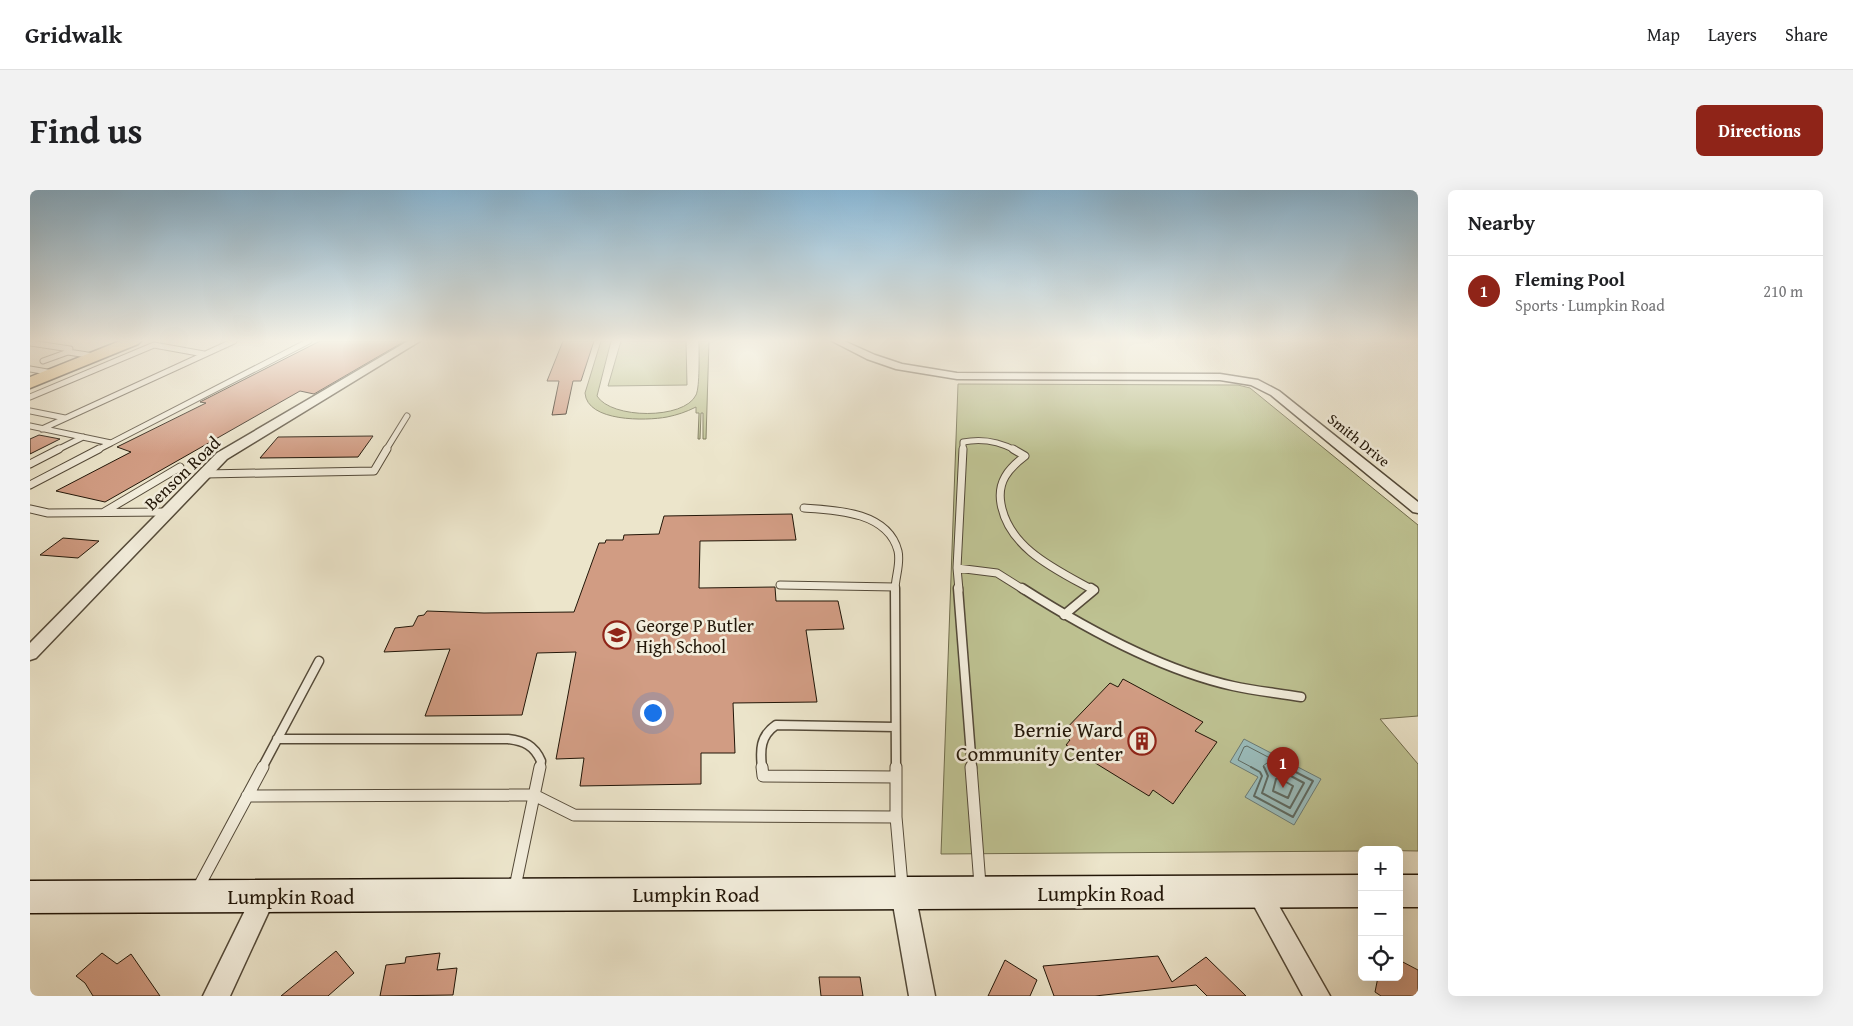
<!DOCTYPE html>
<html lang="en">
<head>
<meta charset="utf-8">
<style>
  body { margin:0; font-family:"Gentium Book Plus",serif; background:#f2f2f2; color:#202124 }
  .controls { position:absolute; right:15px; bottom:15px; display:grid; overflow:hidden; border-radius:8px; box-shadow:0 5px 20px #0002 }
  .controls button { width:45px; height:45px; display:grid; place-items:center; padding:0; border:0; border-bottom:1px solid #e0e0e0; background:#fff; color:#202124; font:25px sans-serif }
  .you { position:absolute; left:622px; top:522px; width:18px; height:18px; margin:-12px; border:4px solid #fff; border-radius:50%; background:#1a73e8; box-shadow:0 0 0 8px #1a73e833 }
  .badge { display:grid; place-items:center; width:32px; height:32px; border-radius:50%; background:#8f2418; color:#fff; font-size:16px; font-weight:700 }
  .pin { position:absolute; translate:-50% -41px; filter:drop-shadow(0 1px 2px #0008) }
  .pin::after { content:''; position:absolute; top:26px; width:18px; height:15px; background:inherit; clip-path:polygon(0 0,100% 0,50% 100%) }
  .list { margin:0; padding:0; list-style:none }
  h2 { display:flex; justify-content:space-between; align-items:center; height:65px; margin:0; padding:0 20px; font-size:21px }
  h2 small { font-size:16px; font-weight:400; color:#757577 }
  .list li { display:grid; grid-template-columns:32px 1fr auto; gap:15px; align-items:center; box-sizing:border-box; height:70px; padding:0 20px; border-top:1px solid #e0e0e0 }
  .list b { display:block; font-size:19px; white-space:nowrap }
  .list p { margin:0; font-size:16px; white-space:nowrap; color:#757577 }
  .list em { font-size:16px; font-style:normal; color:#757577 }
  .icon { flex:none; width:28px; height:28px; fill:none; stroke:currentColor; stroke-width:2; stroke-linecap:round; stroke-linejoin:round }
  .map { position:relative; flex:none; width:1388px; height:806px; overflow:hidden; border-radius:8px }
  header { display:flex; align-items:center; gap:30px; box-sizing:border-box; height:70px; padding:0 25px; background:#fff; border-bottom:1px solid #e0e0e0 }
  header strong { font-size:24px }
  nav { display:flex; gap:28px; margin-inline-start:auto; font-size:18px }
  .intro { display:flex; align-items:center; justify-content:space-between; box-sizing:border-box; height:120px; padding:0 30px }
  h1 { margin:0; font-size:35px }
  .button { padding:12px 22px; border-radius:8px; background:#8f2418; color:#fff; font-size:18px; font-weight:700 }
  main { display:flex; gap:30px; padding:0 30px }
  aside { flex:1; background:#fff; border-radius:8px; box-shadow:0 5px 20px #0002 }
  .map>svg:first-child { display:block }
  .green { fill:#bec292; stroke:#706c4d }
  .water { fill:#9abdbd; stroke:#6a7a75 }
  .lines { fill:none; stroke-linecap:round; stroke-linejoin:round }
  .shore-far1 { stroke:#5e6a62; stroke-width:1 }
  .shore { stroke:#5e6a62; stroke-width:2 }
  .building { fill:#d19c83; stroke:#221608 }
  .service-far3-casing { stroke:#544a39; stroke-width:7 }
  .service-far2-casing { stroke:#544a39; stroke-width:9 }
  .service-far1-casing { stroke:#544a39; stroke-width:11 }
  .service-casing { stroke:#544a39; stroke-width:13 }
  .minor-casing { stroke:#544a39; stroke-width:3 }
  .secondary-casing { stroke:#221608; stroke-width:3 }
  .primary-casing { stroke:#221608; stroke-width:3 }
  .service-far3 { stroke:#f3eedd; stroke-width:5 }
  .service-far2 { stroke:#f3eedd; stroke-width:7 }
  .service-far1 { stroke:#f3eedd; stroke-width:8 }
  .service { stroke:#f3eedd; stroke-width:11 }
  .minor { fill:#f3eedd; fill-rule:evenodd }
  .secondary { fill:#f3eedd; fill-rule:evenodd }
  .primary { fill:#e6c286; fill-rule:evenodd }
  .labels { text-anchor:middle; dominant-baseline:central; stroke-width:5; stroke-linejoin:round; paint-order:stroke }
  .far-street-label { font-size:15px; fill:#221608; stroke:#f3eedd }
  .street-label { font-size:18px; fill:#221608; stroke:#f3eedd }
  .poi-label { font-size:18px; fill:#221608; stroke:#f3eedd; text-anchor:start }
  .near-poi-label { font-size:21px; fill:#221608; stroke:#f3eedd; text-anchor:end }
  .near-street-label { font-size:21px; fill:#221608; stroke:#f3eedd }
</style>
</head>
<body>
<header>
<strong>Gridwalk</strong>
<nav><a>Map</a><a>Layers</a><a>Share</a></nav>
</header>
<div class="intro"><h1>Find us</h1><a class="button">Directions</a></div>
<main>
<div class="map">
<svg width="1388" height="806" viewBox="0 0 1388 806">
  <rect width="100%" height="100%" fill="#ece5cb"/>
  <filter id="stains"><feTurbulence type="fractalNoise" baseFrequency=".004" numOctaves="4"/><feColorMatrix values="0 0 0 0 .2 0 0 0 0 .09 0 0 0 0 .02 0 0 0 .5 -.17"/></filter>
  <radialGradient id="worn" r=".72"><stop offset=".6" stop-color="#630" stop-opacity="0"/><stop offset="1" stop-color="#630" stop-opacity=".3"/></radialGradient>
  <path class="green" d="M571,151H581L567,206C581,229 654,230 666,205C670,197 669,162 669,151H679L676,249H673V223H671L670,249H668L669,223H666V217C656,222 647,225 637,227C616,231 557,232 555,203Z
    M591,151H656L657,195L578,196Z
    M928,194L1208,195L1220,198L1388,335V526L1350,529L1388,574V661L1332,660V661L911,664Z"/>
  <path class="water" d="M1214,549L1291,589L1264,635L1215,607L1228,587L1200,572Z"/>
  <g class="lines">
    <path class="shore-far1" d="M1223,578L1208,570L1214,557L1217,556L1259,578
      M1234,578L1233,576L1237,573L1246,578"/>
    <path class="shore" d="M1221,577L1230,582L1232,586L1224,606L1263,627L1283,591L1256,577
      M1234,577L1238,586L1232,603L1260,618L1274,593L1244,577
      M1249,588L1263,596L1258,608L1243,601L1246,589Z"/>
  </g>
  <path class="building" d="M290,151H375L284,204L270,201L75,312L26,301L101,262L87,257L176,213L170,212Z
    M533,151H564L551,191H543L536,224L522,225L529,191H517Z
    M9,245L30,249L0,264V249Z
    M343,246L328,267L230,268L248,247Z
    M762,324L766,350L670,351L669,398L745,397L746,411H808L814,439L776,440L787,512L703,513L705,563H671V594L550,596L554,568L526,569L546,462L507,463L492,525L395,526L420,459L354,462L365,438L383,436L388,426L394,425L397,421L454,423L544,422L569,353H575L576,350H593L594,345L629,344L634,326Z
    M33,348L69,351L48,368L10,365Z
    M1093,489L1173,532L1165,541L1187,552L1143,614L1123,600L1119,606L1036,555L1040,550L1031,544L1080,493L1088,497Z
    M306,761L324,783L298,806H251Z
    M72,763L87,774L101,764L130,806H63L55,793L46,786Z
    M410,763L407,780L427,778L423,805L350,806L356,775L375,773L376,767Z
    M1128,766L1142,792L1176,767L1216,806H1177L1166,795L1065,806H1024L1013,776Z
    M975,770L1007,790L1000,806H958Z
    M1369,770L1388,780V806H1351L1345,802L1348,787H1369Z
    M789,787H830L833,806H791Z"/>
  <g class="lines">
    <g class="service-far3-casing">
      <path id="service-far3" d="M0,153L40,159L38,162
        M13,171L38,162L64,166
        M0,179L23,183
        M0,207L124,155L174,164
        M0,221L35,228
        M0,236L81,253L67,260
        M12,239L204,151
        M81,253L279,151
        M27,260L53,247
        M356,260L377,226
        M933,260V252C952,248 968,251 985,260"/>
    </g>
    <g class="service-far2-casing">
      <path id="service-far2" d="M983,259L995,266C978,279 967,292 971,314C979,359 1027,380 1063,400
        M0,274L29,259
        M175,284L344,281L357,259
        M0,295L69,259
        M774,318C807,320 858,322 868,361C871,374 865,387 865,400
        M0,319L18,323L137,322
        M74,322L150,277
        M927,378L933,259
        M750,395L865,397
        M929,400L927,378L967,383L994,400"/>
    </g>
    <g class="service-far1-casing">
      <path id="service-far1" d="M865,398L866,578
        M928,398L942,578
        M992,398C1053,437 1131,480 1203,496C1225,501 1248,503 1271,507
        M1034,425L1064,400L1061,398
        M247,549H478C494,551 504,555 511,571L510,578
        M232,578L289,471
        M732,578C730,560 730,546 746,535L865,537"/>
    </g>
    <g class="service-casing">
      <path id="service" d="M732,577L733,586L866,587
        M941,577L950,695
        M217,606L504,605L544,625L866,627V577
        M866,627L872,695
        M485,697L510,577
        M168,698L233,577"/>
    </g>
    <g class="minor-casing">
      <path id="minor" d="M378,151H390L197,269L6,468L0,470V453L187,263Z
        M802,151H814L845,165L872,174L927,183L1190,184L1228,190L1249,201L1388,312V323L1383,322L1241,205L1221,195L1190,190L927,189L866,179L837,169Z
        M873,692L881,695L885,703L905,806H879L861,703L865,695Z
        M1229,692L1237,695L1300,806H1273L1217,703L1221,695Z
        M234,695L242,698L246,706L200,806H173L226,698Z"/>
    </g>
    <g class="secondary-casing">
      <path id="secondary" d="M1332,685V717L0,723V691Z
        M1369,685H1388V717H1369Z"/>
    </g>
    <g class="primary-casing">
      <path id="primary" d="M90,151H111L108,154L0,198V187Z"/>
    </g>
    <use href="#service-far3" class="service-far3"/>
    <use href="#service-far2" class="service-far2"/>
    <use href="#service-far1" class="service-far1"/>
    <use href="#service" class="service"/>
    <use href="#minor" class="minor"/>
    <use href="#secondary" class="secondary"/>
    <use href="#primary" class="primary"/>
  </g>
  <linearGradient id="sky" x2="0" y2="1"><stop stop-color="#89b8d7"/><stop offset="0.57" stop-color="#f6f3e8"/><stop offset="1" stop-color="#f6f3e8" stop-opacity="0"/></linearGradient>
  <rect width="1388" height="264" fill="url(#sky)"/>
  <defs>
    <g id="school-ring" transform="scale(1.4375)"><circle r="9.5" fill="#f3eedd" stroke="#8f2418" stroke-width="1.5"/><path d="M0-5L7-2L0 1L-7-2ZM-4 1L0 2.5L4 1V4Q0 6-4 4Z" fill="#8f2418"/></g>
    <g id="building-ring" transform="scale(1.4375)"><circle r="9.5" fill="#f3eedd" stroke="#8f2418" stroke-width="1.5"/><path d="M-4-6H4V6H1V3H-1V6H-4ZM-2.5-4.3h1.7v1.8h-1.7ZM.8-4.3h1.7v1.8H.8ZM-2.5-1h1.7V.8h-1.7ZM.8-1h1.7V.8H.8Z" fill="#8f2418"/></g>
  </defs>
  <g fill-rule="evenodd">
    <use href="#school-ring" x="587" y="445"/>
    <use href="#building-ring" x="1112" y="551"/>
  </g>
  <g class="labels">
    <g class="far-street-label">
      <text transform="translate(1329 250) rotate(39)">Smith Drive</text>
    </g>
    <g class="street-label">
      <text transform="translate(152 283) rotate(-44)">Benson Road</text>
    </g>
    <g class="poi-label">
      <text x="606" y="435">George P Butler<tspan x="606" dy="21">High School</tspan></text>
    </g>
    <g class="near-poi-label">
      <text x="1093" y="539">Bernie Ward<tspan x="1093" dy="24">Community Center</tspan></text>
    </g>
    <g class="near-street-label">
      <text x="1071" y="703">Lumpkin Road</text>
      <text x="666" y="704">Lumpkin Road</text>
      <text x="261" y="706">Lumpkin Road</text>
    </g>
  </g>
  <rect width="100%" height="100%" filter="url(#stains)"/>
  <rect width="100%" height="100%" fill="url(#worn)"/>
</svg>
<div class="controls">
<button>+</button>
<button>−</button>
<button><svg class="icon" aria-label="locate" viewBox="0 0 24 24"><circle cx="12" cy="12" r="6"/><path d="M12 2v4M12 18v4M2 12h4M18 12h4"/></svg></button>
</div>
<div class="you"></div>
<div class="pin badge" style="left:1253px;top:598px">1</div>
</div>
<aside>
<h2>Nearby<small></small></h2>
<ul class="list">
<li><span class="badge">1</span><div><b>Fleming Pool</b><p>Sports · Lumpkin Road</p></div><em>210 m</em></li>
</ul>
</aside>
</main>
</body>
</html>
